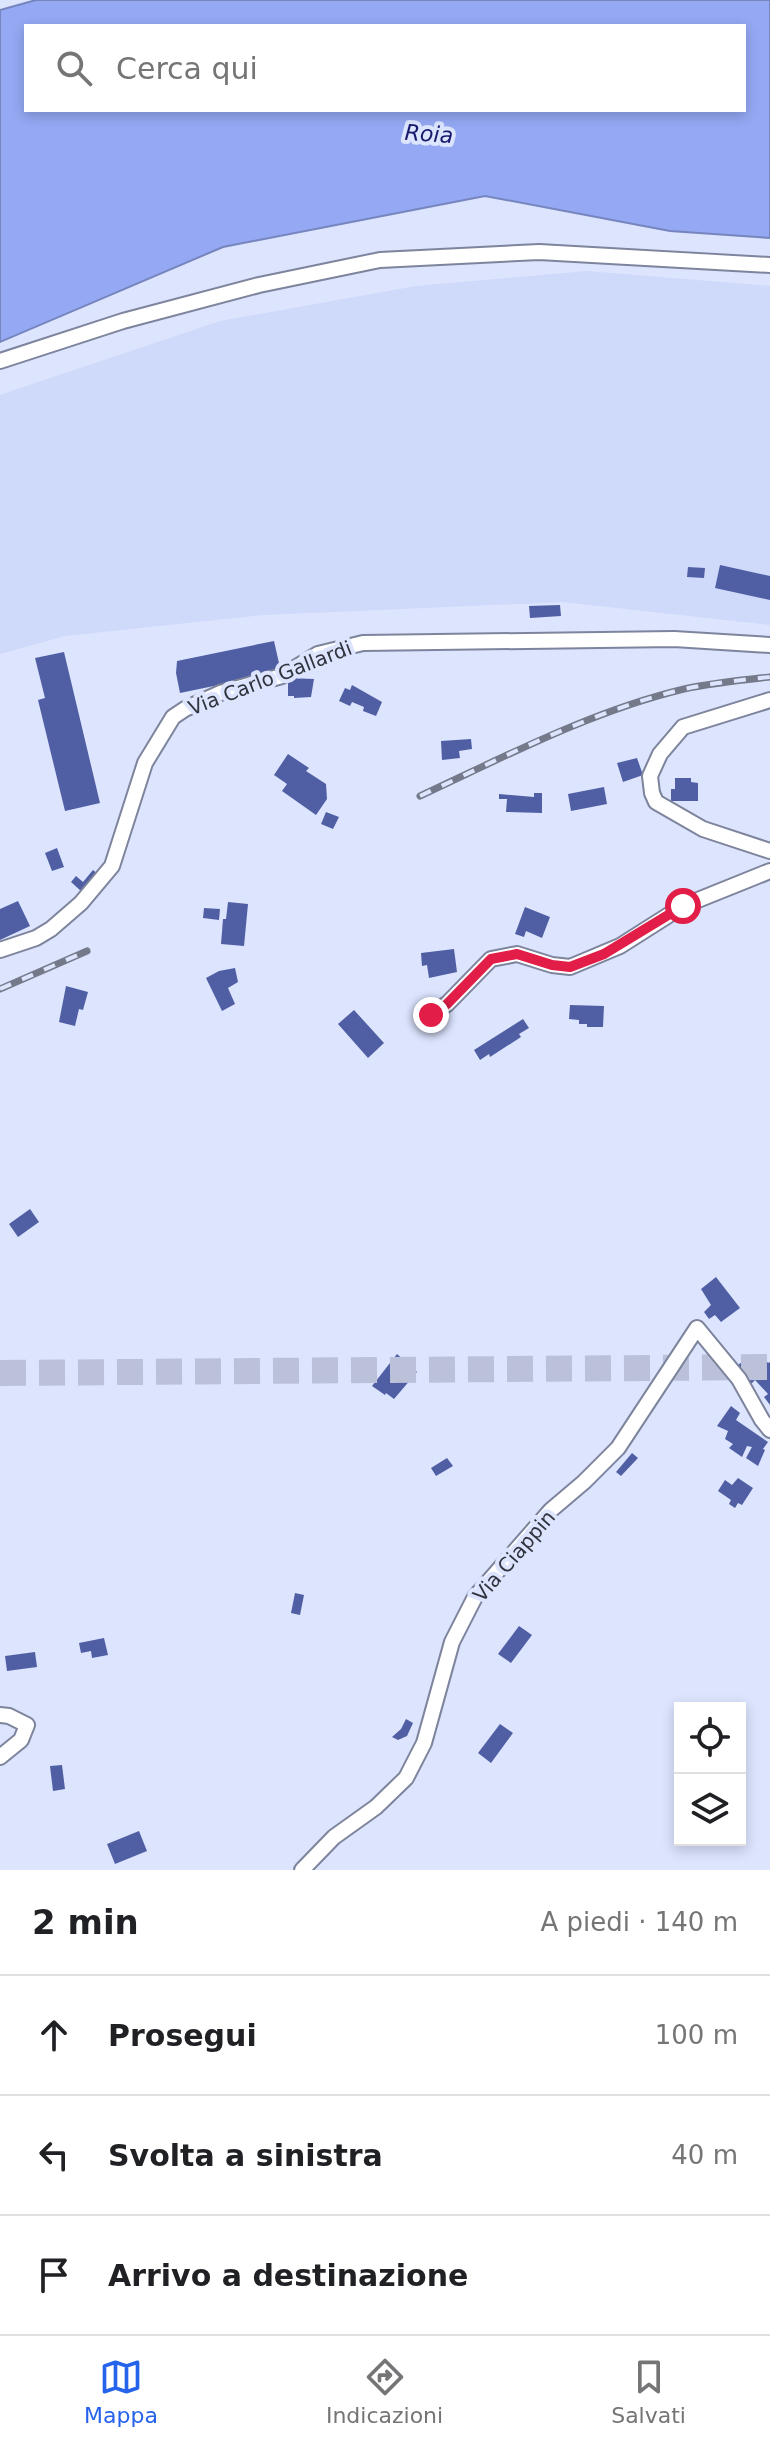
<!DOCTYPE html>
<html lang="it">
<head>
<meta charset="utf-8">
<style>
  body { margin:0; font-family:"DejaVu Sans",sans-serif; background:#f2f2f2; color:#202124 }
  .controls { position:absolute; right:24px; bottom:24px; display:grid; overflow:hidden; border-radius:0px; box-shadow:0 4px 12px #0003 }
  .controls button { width:72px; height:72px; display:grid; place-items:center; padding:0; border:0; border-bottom:2px solid #e0e0e0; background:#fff; color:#202124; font:40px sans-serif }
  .stop { position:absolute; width:24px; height:24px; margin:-18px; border:6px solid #e11d48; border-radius:50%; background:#fff }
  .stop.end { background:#e11d48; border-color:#fff; box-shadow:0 2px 8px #0008 }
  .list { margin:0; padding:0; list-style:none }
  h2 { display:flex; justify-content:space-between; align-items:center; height:104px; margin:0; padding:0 32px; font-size:34px }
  h2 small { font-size:26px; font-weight:400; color:#757577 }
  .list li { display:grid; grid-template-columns:52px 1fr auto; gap:24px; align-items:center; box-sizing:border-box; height:120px; padding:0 32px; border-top:2px solid #e0e0e0 }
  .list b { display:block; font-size:30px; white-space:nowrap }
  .list em { font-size:26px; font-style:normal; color:#757577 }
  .icon { flex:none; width:44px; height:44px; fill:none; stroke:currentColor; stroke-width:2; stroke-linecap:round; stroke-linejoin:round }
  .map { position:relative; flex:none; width:770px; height:1870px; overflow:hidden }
  .search { position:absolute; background:#fff; box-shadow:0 4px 12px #0003; left:24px; right:24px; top:24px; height:88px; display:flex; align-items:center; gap:20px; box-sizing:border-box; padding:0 28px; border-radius:0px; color:#757577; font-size:30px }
  .sheet { height:464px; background:#fff }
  nav { display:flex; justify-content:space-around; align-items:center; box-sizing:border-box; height:112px; border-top:2px solid #e0e0e0; background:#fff; font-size:22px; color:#757577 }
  nav a { display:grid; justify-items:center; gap:4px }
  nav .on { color:#2563eb }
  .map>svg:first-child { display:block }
  .built { fill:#cfd9fa }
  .water { fill:#94a8f3; stroke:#7685bd; stroke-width:2; fill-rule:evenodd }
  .building { fill:#505fa4 }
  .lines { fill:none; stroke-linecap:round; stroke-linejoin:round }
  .highway-tunnel { stroke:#bac1d8; stroke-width:26; stroke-dasharray:26 13; stroke-linecap:butt }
  .street-casing { stroke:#7d849c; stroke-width:18 }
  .street { stroke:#fff; stroke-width:14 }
  .rail-casing { stroke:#757a8b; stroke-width:7 }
  .rail { stroke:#dce4fe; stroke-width:4; stroke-dasharray:12; stroke-linecap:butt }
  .route { stroke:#e11d48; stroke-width:10 }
  .labels { text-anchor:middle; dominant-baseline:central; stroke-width:8; stroke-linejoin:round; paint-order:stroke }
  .street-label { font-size:20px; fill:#31343e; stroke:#dce4fe }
  .water-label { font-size:22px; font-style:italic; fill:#18196d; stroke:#dce4fe }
</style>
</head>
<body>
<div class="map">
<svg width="770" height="1870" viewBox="0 0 770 1870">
  <rect width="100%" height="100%" fill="#dce4fe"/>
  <path class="built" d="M587,271L770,286V625L563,602L264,615L65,636L0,654V395L220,321L416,286Z"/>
  <path class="water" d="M36,0H770V238L670,231L485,196L223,247L0,342V10ZM26,26H744V110H26Z"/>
  <path class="building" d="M720,565L770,576V600L715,588Z
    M688,567L705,568L704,578L687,577Z
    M560,605L561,616L530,618L529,606Z
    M274,641L281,672L180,693L176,673L177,661Z
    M64,652L100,803L65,811L38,700L45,698L35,658Z
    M288,678L314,679L311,697L294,698V696H288Z
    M352,685L382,702L376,716L363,711L364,707L352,702L350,706L339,701L345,688L350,690Z
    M471,739L472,749L459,751L460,758L442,760L441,741Z
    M288,754L309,768L306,771L326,784L327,799L316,815L282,791L287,784L274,775Z
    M637,758L643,775L623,782L617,763Z
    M675,778H691V782L698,783V801H671V789H675Z
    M604,787L607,804L571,811L568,794Z
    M534,793H542V813L506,812L507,799H499V794L534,797Z
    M326,812L339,817L333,829L321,824Z
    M57,848L64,867L52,871L45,853Z
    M93,870L100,876L82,897L78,894L81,891L71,882L76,876L83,882Z
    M18,901L30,926L0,940V909Z
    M228,902L248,904L244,946L221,944L223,919H226Z
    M525,907L550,917L542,938L526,931L524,937L515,934Z
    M204,908L220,909L219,920L203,918Z
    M454,949L457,972L429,978L427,965L422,966L421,953Z
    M235,968L238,982L228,988L235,1004L222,1011L206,978L219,971Z
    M66,986L88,992L83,1010L79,1009L75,1026L59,1022Z
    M570,1005L604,1006L603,1027H587V1024H579V1020L569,1019Z
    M354,1010L384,1043L368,1058L338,1024Z
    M523,1019L529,1028L519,1034L521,1037L490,1057L489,1054L480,1060L474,1050Z
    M30,1209L39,1222L18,1237L9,1224Z
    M716,1277L740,1308L721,1322L715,1315L709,1319L704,1312L711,1305L701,1289Z
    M397,1354L417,1372L394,1399L386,1393L385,1395L372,1386Z
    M762,1355L768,1363L770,1362V1405L764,1397L768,1394L755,1380L749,1386L735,1367L748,1358L751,1362Z
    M731,1406L740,1413L736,1420L768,1442L763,1449L765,1450L758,1466L746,1458L752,1447L747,1446L742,1457L729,1448L733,1444L725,1439L728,1431L717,1426Z
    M632,1453L638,1458L621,1476L616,1472Z
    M447,1458L453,1466L436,1476L431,1468Z
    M738,1478L753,1488L742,1505L738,1503L735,1508L729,1504L731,1500L718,1491L725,1480L732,1485Z
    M295,1593L304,1595L300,1615L291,1613Z
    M519,1626L532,1635L511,1663L498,1654Z
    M104,1638L108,1655L92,1658L91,1651L81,1653L79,1643Z
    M35,1652L37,1667L7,1671L5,1656Z
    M406,1719L413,1723L407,1736L398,1740L392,1737L401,1729Z
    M500,1724L513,1733L491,1763L478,1753Z
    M62,1765L65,1789L53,1791L50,1766Z
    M139,1831L147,1851L115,1864L107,1844Z"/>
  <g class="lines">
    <path class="highway-tunnel" d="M0,1373L770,1367"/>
    <g class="street-casing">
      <path id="street" d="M0,361L123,321L259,285L380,260L539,252L770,265
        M770,700L683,727L660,754L650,776L652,793L656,802L703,829L770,851
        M0,950L36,938L51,929L81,903L112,866L145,763L173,717L185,709L220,693L282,676L318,654L363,643L674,639L770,645
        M431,1015L447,1004L491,959L517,954L552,965L570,967L620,946L683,906L770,871
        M0,1715L9,1716L27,1725L21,1740L0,1757
        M302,1870L334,1837L376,1807L406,1778L424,1743L452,1642L475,1597L551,1510L584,1482L618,1448L697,1328L739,1379L762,1420L770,1430"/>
    </g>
    <use href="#street" class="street"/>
    <g class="rail-casing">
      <path id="rail" d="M420,796C506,756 592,711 684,689C712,683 741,680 770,677
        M0,989L87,951"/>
    </g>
    <use href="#rail" class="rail"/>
  </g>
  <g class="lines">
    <path class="route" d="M431,1015L447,1004L491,959L517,954L552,965L570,967L604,954L683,906"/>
  </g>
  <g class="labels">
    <g class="street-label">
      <text transform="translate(270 678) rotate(-21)">Via Carlo Gallardi</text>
      <text transform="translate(514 1556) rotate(-49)">Via Ciappin</text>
    </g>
    <g class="water-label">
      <text transform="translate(429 134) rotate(4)">Roia</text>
    </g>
  </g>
</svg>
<div class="controls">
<button><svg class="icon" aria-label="locate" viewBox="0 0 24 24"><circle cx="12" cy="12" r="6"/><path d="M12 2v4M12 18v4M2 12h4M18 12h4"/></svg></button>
<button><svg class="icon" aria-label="layers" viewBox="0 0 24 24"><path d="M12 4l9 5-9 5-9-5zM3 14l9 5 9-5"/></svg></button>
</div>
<div class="stop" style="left:683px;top:906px"></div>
<div class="stop end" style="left:431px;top:1015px"></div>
<div class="search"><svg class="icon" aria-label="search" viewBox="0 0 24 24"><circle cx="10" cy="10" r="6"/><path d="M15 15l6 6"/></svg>Cerca qui</div>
</div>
<section class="sheet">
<h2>2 min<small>A piedi · 140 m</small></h2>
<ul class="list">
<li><svg class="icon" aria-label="ahead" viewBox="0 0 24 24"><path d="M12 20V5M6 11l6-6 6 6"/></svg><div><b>Prosegui</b></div><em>100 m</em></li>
<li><svg class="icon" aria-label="left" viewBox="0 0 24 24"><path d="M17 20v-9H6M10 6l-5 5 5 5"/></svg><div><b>Svolta a sinistra</b></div><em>40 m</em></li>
<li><svg class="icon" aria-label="arrive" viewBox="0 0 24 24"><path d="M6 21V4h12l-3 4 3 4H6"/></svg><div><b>Arrivo a destinazione</b></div></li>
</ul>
</section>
<nav>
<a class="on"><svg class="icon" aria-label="map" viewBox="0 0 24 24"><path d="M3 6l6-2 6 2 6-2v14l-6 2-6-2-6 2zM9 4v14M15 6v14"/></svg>Mappa</a>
<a><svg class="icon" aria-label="directions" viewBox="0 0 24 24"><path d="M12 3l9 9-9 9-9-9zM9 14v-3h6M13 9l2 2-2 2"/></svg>Indicazioni</a>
<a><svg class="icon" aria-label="saved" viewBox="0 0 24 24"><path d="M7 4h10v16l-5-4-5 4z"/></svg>Salvati</a>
</nav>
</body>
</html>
